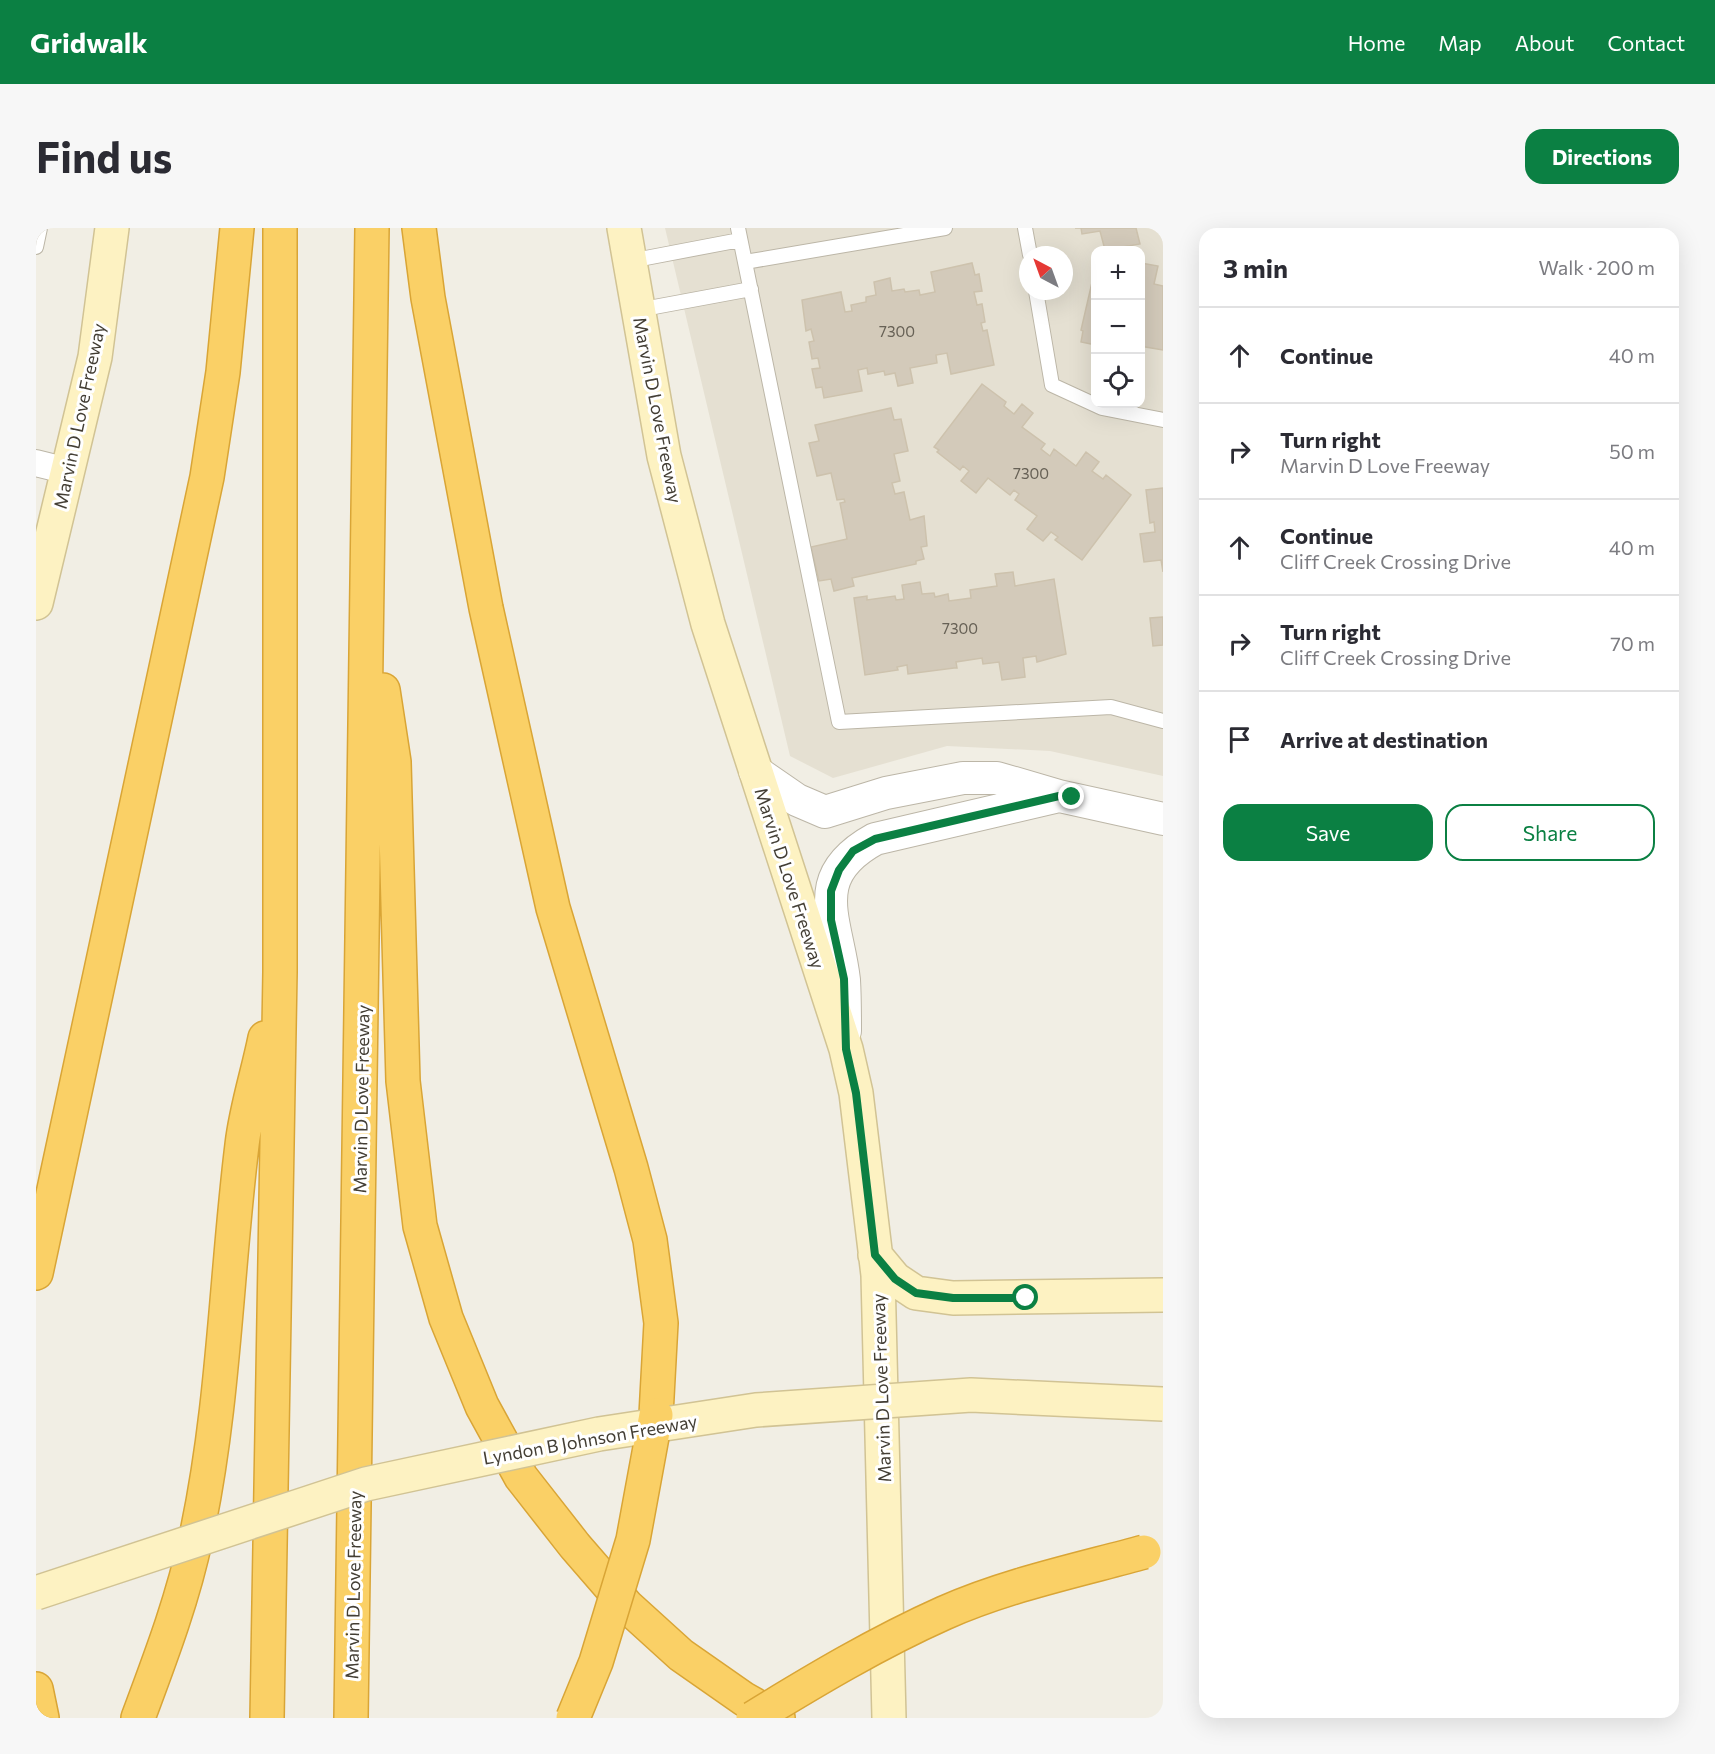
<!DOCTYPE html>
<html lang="en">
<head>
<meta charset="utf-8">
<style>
  body { margin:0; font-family:Commissioner,sans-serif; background:#f7f7f7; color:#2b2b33 }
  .controls { position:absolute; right:18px; top:18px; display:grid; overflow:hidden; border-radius:12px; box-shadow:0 6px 24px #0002 }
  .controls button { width:54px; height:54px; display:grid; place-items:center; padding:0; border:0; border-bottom:2px solid #e1e1e2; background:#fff; color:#2b2b33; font:30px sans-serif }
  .compass { position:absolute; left:983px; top:18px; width:54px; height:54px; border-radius:50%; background:#fff; box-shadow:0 6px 24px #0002; rotate:319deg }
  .stop { position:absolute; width:18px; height:18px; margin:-14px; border:4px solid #0b8043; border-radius:50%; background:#fff }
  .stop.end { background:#0b8043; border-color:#fff; box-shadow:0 2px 6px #0008 }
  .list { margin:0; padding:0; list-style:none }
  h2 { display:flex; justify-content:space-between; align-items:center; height:78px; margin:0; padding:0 24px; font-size:26px }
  h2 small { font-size:20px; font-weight:400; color:#7c7c81 }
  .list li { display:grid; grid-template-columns:39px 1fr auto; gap:18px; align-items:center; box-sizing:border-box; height:96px; padding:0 24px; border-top:2px solid #e1e1e2 }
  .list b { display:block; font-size:22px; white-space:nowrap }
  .list p { margin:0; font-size:20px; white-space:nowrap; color:#7c7c81 }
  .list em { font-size:20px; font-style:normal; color:#7c7c81 }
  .actions { display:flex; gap:12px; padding:18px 24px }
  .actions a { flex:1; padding:14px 0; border:2px solid #0b8043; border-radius:18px; text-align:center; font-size:21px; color:#0b8043 }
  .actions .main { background:#0b8043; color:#fff }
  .icon { flex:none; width:33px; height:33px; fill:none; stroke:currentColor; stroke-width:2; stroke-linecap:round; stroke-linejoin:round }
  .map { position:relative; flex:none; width:1127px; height:1490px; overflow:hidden; border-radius:18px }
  header { display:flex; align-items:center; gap:36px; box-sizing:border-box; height:84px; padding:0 30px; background:#0b8043; color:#fff }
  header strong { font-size:28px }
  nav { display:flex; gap:33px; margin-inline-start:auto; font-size:21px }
  .intro { display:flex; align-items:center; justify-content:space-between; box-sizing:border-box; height:144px; padding:0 36px }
  h1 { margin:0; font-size:42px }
  .button { padding:15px 27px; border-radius:18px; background:#0b8043; color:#fff; font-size:21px; font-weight:700 }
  main { display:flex; gap:36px; padding:0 36px }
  aside { flex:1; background:#fff; border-radius:18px; box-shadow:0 6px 24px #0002 }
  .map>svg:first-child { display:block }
  .residential { fill:#e5e0d2; fill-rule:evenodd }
  .building { fill:#d3caba; stroke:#cdc2ad; stroke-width:1.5 }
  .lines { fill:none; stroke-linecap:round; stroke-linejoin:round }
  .service-casing { stroke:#bcb6a7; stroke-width:16 }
  .minor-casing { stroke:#bcb6a7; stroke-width:28 }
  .tertiary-casing { stroke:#bcb6a7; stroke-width:34 }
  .secondary-casing { stroke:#d1c394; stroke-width:36 }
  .motorway-casing { stroke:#d9a536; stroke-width:36 }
  .service { stroke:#fff; stroke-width:14 }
  .minor { stroke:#fff; stroke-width:26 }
  .tertiary { stroke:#fff; stroke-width:32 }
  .secondary { stroke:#fdf2c2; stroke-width:33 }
  .motorway { stroke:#fad066; stroke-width:33 }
  .secondary-bridge-casing { stroke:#d1c394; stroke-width:36; stroke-linecap:butt }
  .motorway-bridge-casing { stroke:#d9a536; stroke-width:36; stroke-linecap:butt }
  .secondary-bridge { stroke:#fdf2c2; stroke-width:33 }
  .motorway-bridge { stroke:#fad066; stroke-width:33 }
  .route { stroke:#0b8043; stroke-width:8 }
  .labels { text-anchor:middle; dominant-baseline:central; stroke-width:6; stroke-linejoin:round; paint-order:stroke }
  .number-label { font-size:15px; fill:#676156 }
  .street-label { font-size:18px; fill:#433e34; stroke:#fff }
</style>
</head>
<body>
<header>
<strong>Gridwalk</strong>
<nav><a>Home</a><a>Map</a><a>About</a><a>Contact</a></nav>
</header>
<div class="intro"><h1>Find us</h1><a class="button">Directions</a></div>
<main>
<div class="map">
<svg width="1127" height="1490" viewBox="0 0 1127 1490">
  <rect width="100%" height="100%" fill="#f1eee4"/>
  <path class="residential" d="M629,0H1127V548L1014,523L911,518L797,550L754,528ZM1060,22H1104V176H1060ZM992,27H1028V63H992Z"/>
  <path class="building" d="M1039,0H1100L1104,16L1069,22L1064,3L1046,6L1045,0Z
    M936,35L939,47L943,46L946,63L938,64L941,77L946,76L949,94L945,95L947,103L951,102L958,137L915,146L911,125L900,127L901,135L874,140L877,155L862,158L859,145L849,147L848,143L832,146L831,140L822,142L826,163L788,170L786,159L780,160L776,141L784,140L782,130L776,131L773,114L778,113L775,101L770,103L766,72L805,64L809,84L816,83L815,77L830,74V69L840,67L838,54L854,50L856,63L868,61L869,64L883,62L884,67L899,64L895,44Z
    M1105,35L1122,38L1118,56L1127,58V122L1104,118Z
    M1060,37V117L1045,114L1047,103L1045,102Z
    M946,156L970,174L968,178L978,186L986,176L997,185L986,199L1009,216L1005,221L1014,228L1018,221L1040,238L1050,224L1063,234L1056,243L1067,251L1070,247L1095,267L1046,332L1019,312L1022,309L1015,304L1007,313L991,301L1001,288L979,272L983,266L978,262L974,267L952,250L940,265L925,253L933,243L927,238L924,242L901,224L903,222L898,219Z
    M855,180L858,192L865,191L872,223L858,226L864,253L856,255L859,266L868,264L874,292L888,288L891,318L885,319L888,331L880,333V336L816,350L818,358L798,363L795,351L783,353L775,319L811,311L804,275L809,274L808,271L801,272L795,245L781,248L773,215L783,213L779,197Z
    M1127,260V344L1125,332L1108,334L1104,306L1119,304L1118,294L1114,295L1110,262Z
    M977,344L979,358L1018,351L1030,426L1001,434L1000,428L987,430L989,449L966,452L963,434L947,436L946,430L920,434L921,440H918L872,446L871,437L861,439L862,442L829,447L818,370L831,368V372L859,368L860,372L868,371L866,357L884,354L886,366L898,365L899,369L912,366L913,373L935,370L934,362L961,358L959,346Z
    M1127,389V417L1117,418L1114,390Z"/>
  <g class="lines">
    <g class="service-casing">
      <path id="service" d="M702,0L803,494L1075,479L1127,493
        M989,0L994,27
        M0,19L4,0
        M594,33L704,12
        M709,34L909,0
        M1000,63L1016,157L1066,180L1127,192
        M602,82L715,61"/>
    </g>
    <g class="minor-casing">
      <path id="minor" d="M0,235L32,243"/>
    </g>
    <g class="tertiary-casing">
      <path id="tertiary" d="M719,543L761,572L789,584L850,565L927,550H961L1023,568L1127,591
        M809,803C809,786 809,769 808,752C801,691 770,649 839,611L1019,569"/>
    </g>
    <g class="secondary-casing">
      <path id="secondary" d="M588,0L628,228L672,396L810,821L820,865L842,1047L853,1490
        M0,375L59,129L76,0
        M839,1027L859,1051L880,1065L917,1070L1127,1067"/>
    </g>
    <g class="motorway-casing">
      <path id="motorway" d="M383,0L392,70L450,380L517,680L595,940L614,1012L625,1095L620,1187
        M347,462L358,534L367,853L384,998L410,1090L446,1178L485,1249L539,1318L591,1378L645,1427L708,1471L742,1490
        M0,1045L171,249L187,144L201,0
        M0,1461L6,1490
        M102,1490C124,1431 147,1371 160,1309C188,1180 190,1047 206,917C210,881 222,845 229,810
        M231,1490L244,744V0
        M315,1490L336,0"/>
    </g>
    <use href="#service" class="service"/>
    <use href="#minor" class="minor"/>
    <use href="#tertiary" class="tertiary"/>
    <use href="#secondary" class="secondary"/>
    <use href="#motorway" class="motorway"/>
    <g class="secondary-bridge-casing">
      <path id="secondary-bridge" d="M0,1365L330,1256L563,1206L720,1182L935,1167L1127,1176"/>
    </g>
    <g class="motorway-bridge-casing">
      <path id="motorway-bridge" d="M537,1490L560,1434L597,1312L620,1187
        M717,1490C779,1452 841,1415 908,1385C971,1357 1042,1342 1108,1324"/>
    </g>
    <use href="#secondary-bridge" class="secondary-bridge"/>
    <use href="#motorway-bridge" class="motorway-bridge"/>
  </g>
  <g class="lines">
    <path class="route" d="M990,1070H917L880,1065L859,1051L839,1027L820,865L810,821L808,751L795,692V663L803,642L817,623L839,611L1023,568L1036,569"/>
  </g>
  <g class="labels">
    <g class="number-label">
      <text x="861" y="103">7300</text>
      <text x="995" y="245">7300</text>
      <text x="924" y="400">7300</text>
    </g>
    <g class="street-label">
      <text transform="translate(622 182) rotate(79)">Marvin D Love Freeway</text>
      <text transform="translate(43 188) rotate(-78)">Marvin D Love Freeway</text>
      <text transform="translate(754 650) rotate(72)">Marvin D Love Freeway</text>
      <text transform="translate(325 871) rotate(-89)">Marvin D Love Freeway</text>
      <text transform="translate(845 1160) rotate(-92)">Marvin D Love Freeway</text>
      <text transform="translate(554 1211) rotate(-10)">Lyndon B Johnson Freeway</text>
      <text transform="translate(317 1357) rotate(-89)">Marvin D Love Freeway</text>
    </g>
  </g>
</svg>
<div class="controls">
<button>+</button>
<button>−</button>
<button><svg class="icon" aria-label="locate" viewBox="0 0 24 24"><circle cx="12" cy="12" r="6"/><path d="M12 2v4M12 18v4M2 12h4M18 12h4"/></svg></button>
</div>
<svg class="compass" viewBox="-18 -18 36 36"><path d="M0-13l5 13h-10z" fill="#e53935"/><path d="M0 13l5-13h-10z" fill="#7c7c81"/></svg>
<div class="stop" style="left:990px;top:1070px"></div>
<div class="stop end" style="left:1036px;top:569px"></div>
</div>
<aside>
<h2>3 min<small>Walk · 200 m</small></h2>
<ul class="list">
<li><svg class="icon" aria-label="ahead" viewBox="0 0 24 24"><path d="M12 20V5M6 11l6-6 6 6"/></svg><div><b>Continue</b></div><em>40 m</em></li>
<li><svg class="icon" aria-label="right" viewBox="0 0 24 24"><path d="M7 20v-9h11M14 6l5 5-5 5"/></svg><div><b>Turn right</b><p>Marvin D Love Freeway</p></div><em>50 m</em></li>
<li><svg class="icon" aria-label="ahead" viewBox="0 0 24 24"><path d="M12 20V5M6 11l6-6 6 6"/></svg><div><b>Continue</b><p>Cliff Creek Crossing Drive</p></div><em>40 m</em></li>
<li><svg class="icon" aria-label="right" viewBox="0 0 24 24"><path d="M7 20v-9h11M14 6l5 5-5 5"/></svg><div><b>Turn right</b><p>Cliff Creek Crossing Drive</p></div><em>70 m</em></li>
<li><svg class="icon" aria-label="arrive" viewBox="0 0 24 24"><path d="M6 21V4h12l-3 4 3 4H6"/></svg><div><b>Arrive at destination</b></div></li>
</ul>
<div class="actions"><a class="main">Save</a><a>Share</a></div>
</aside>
</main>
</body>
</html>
